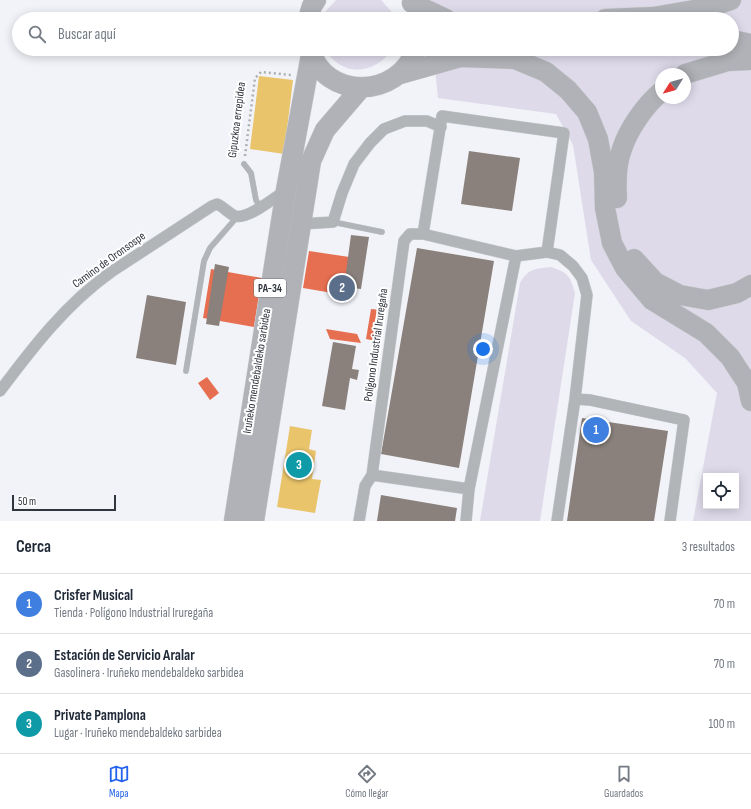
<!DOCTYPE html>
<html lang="es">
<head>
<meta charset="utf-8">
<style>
  body { margin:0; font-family:"Sofia Sans Condensed",sans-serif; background:#f6f6f7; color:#1f2937 }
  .controls { position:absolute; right:12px; bottom:12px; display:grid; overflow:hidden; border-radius:0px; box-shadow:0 2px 10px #0003 }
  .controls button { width:36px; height:36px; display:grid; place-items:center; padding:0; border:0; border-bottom:1px solid #e0e1e3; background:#fff; color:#1f2937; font:20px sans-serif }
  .compass { position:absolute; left:655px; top:68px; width:36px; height:36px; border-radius:50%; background:#fff; box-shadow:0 2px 10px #0003; rotate:233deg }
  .scale { position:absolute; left:12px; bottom:10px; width:104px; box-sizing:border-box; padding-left:4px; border:2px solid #31353e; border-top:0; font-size:11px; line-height:14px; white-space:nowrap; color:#31353e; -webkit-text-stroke:3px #fff; paint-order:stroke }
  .you { position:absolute; left:483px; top:349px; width:14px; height:14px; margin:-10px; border:3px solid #fff; border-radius:50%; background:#1a73e8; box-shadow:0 0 0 6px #1a73e833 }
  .badge { display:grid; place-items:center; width:26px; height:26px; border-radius:50%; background:#2563eb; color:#fff; font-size:13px; font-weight:700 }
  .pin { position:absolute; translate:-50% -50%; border:2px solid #fff; box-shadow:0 1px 4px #0006 }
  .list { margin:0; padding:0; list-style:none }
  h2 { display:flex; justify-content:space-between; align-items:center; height:52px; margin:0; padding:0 16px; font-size:17px }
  h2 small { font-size:13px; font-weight:400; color:#747a83 }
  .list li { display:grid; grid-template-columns:26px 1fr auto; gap:12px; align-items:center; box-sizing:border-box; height:60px; padding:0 16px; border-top:1px solid #e0e1e3 }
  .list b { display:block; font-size:15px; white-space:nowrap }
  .list p { margin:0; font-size:13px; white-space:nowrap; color:#747a83 }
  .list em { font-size:13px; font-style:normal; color:#747a83 }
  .icon { flex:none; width:22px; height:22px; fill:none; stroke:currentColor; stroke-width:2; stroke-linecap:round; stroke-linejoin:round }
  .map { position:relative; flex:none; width:751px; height:521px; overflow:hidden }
  .search { position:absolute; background:#fff; box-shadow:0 2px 10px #0003; left:12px; right:12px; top:12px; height:44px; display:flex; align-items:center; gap:10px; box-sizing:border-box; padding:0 14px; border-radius:22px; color:#747a83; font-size:15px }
  .sheet { height:232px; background:#fff }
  nav { display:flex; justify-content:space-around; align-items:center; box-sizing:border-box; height:56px; border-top:1px solid #e0e1e3; background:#fff; font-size:11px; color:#747a83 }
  nav a { display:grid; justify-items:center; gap:2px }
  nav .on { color:#2563eb }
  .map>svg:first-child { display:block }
  .green { fill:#dedaea; fill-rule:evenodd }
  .homes { fill:#e9c46a }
  .shops { fill:#e76f51 }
  .industry { fill:#8a817c }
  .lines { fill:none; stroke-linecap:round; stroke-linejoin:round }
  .lane-casing { stroke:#cbced2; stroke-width:6 }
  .street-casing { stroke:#cbced2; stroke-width:12 }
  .highway-casing { stroke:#cbced2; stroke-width:21 }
  .path { stroke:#adafb2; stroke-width:2.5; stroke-dasharray:2 3; stroke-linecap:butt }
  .lane { stroke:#b2b5b8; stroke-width:5.5 }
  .street { stroke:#b2b5b8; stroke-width:11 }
  .highway { stroke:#b0b2b7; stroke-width:20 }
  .labels { text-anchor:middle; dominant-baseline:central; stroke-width:4; stroke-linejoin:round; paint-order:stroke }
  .shield { fill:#fff; stroke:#6f7278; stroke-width:1 }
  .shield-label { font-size:11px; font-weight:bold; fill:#31353e }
  .street-label { font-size:12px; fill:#31353e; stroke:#fff }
</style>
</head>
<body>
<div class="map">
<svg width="751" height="521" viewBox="0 0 751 521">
  <rect width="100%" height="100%" fill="#f1f3f8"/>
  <path class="green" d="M336,0H381L391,11L395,19H323L325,12Z
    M427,0H751V521H693L717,393L685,358L631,321L591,260L573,145L556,114L438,98L433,49H732V19H429ZM661,74H685V98H661ZM706,476H736V506H706Z
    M325,49H393C374,75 342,78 325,49Z
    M551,267C568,273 570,275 575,293L540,521H480L520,283C529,268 534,269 551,267Z"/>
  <path class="homes" d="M259,76L293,80L284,154L250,149Z
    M290,426L312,430L309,449L316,451L312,479L321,480L315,513L277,507Z"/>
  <path class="shops" d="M309,251L356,258L350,296L303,288Z
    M211,269L262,278L254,327L203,318Z
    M371,309L381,310L376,341L366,339Z
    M326,329L357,334L361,343L330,339Z
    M207,377L219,393L210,400L198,383Z"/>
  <path class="industry" d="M469,151L520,158L512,211L461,204Z
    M351,235L369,237L361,289L344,287Z
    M417,248L494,261L459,468L381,454Z
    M215,264L229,267L219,326L206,324Z
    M147,295L186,302L176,365L136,358Z
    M333,342L356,346L352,369L359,370L357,380L350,378L345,410L322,406Z
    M582,418L668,431L654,521H567Z
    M381,495L457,508L455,521H377Z"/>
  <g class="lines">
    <g class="lane-casing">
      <path id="lane" d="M244,164L251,173L256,200L260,207
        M333,222L382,232
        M186,371L204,261L210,248L237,217"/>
    </g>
    <g class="street-casing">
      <path id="street" d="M301,224L333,222L342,193L354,164L370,143L384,129L405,121H427L441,127
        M423,234L442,116L564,133L547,252
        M0,391C33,347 66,304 111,272L212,206L217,204C224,207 228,213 235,216C247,220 276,197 286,190
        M575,399L590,400L684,420L670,521
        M372,475L469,489
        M359,521L365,486L372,475L404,241L410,234H423L516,256L547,252L560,255L573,266L582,278L587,295L575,399L557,521
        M466,521L469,489L516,256"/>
    </g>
    <g class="highway-casing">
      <path id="highway" d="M412,3L446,19
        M308,19L312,6L316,0
        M605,19L653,17L706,8L731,0
        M732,40L751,44
        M310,49C324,100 398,100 416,49
        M459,57L515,59L546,72L568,90L587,112L598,139L604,172L605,208L612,243L625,268L652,300L706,333L730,357L747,383L751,401
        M400,74L471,54
        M685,74L728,61L751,60
        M617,198C616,182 616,164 622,149C628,130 645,105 661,92
        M634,259L655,282L680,295L708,300L737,293L751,285
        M234,521L286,190L311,55
        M254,521L311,161L325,130L361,88"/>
    </g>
    <path class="path" d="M245,156L255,78L261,72L291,75"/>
    <use href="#lane" class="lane"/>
    <use href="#street" class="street"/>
    <use href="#highway" class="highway"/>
  </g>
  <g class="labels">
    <rect class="shield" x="254" y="279" width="32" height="18" rx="3"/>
    <g class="shield-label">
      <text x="270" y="288">PA-34</text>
    </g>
    <g class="street-label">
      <text transform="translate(237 120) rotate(-83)">Gipuzkoa errepidea</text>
      <text transform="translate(109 260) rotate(-36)">Camino de Oronsospe</text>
      <text transform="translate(376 345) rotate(-82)">Polígono Industrial Iruregaña</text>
      <text transform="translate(257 371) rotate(-81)">Iruñeko mendebaldeko sarbidea</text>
    </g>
  </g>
</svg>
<div class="controls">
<button><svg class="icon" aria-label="locate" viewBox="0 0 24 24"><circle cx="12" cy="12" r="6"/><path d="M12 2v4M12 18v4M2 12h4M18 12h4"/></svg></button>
</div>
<svg class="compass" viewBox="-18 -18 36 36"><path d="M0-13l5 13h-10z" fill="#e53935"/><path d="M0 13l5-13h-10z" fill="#747a83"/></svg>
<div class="scale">50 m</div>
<div class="you"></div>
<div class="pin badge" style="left:596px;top:430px;background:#3f7fe0">1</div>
<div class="pin badge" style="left:342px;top:288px;background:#5c6f8a">2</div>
<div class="pin badge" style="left:299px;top:465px;background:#0f9aa8">3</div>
<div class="search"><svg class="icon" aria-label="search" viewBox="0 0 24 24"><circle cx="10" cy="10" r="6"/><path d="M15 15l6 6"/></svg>Buscar aquí</div>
</div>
<section class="sheet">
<h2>Cerca<small>3 resultados</small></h2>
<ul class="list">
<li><span class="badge" style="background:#3f7fe0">1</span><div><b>Crisfer Musical</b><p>Tienda · Polígono Industrial Iruregaña</p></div><em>70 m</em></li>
<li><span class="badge" style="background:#5c6f8a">2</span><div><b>Estación de Servicio Aralar</b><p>Gasolinera · Iruñeko mendebaldeko sarbidea</p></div><em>70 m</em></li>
<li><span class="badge" style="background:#0f9aa8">3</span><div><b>Private Pamplona</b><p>Lugar · Iruñeko mendebaldeko sarbidea</p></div><em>100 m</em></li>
</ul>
</section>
<nav>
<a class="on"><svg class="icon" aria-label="map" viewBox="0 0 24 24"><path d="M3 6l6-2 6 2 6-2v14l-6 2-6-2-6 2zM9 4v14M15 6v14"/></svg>Mapa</a>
<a><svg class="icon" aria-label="directions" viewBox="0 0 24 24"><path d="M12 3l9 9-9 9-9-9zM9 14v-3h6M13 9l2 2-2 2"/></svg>Cómo llegar</a>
<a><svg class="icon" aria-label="saved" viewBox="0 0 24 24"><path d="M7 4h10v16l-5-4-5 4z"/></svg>Guardados</a>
</nav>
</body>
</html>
